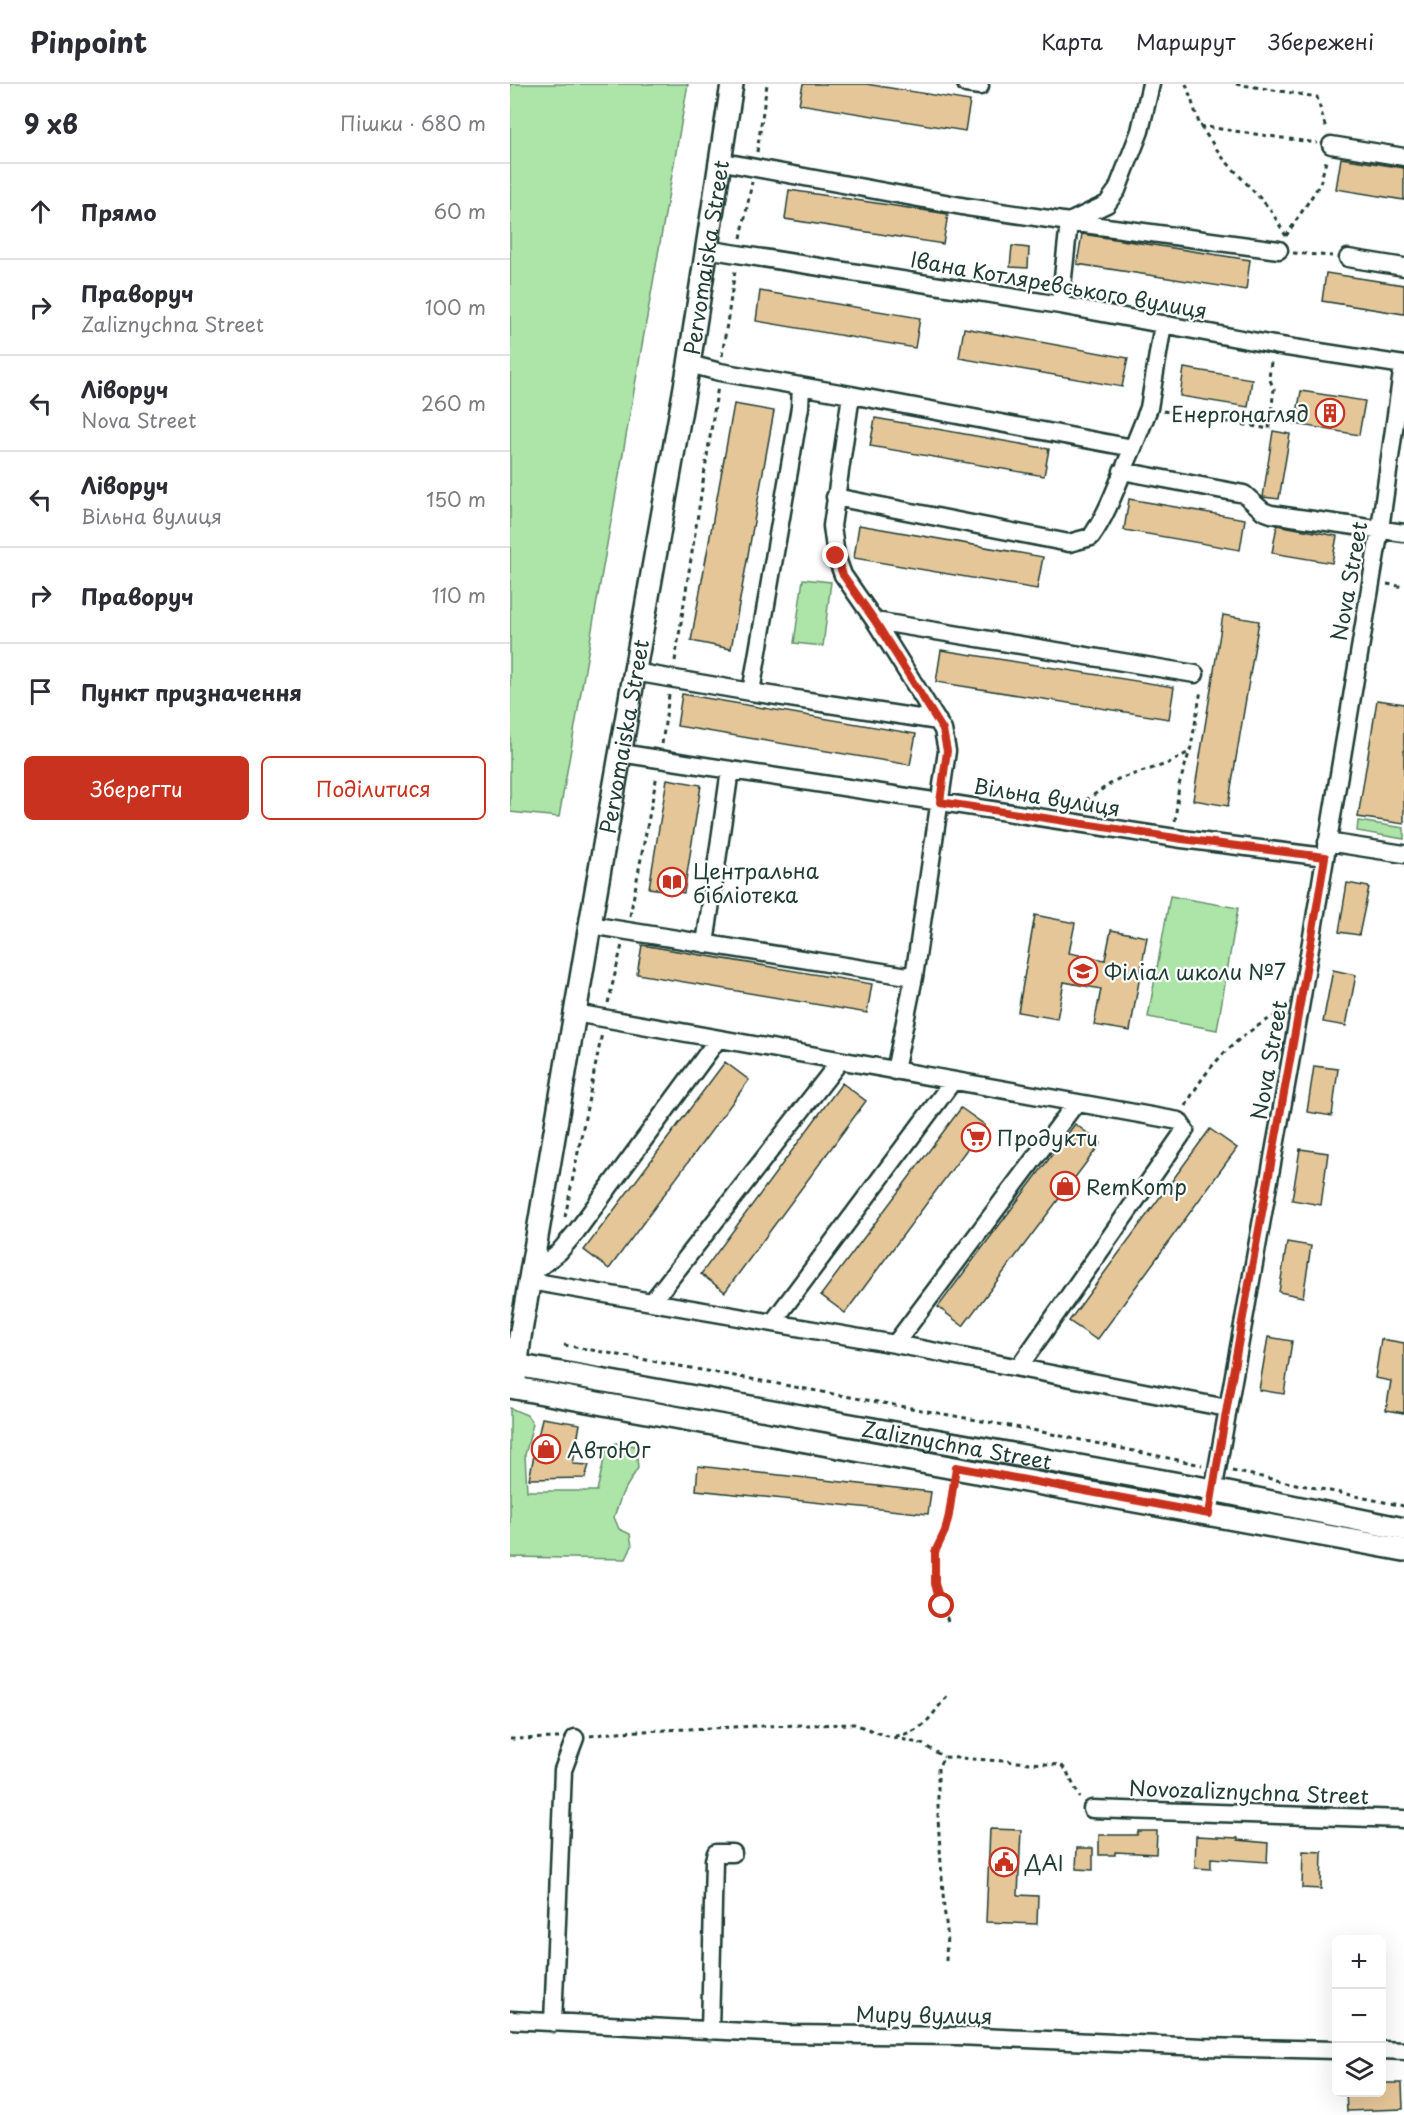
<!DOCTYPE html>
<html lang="uk">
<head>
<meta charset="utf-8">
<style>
  body { margin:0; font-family:"Playpen Sans",sans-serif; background:#f7f7f7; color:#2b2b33 }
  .controls { position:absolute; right:18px; bottom:18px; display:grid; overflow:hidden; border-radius:9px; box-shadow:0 6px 24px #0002 }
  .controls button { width:54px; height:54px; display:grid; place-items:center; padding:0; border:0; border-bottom:2px solid #e1e1e2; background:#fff; color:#2b2b33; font:30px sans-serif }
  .stop { position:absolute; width:18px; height:18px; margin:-14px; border:4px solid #c8321e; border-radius:50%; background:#fff }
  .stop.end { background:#c8321e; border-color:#fff; box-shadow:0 2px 6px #0008 }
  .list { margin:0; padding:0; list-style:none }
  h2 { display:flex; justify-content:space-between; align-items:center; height:78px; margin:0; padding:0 24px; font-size:26px }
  h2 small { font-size:20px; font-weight:400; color:#7c7c81 }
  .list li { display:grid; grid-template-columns:39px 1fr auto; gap:18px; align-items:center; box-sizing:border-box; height:96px; padding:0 24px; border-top:2px solid #e1e1e2 }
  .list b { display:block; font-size:22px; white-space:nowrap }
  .list p { margin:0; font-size:20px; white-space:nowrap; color:#7c7c81 }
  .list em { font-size:20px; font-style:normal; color:#7c7c81 }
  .actions { display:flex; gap:12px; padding:18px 24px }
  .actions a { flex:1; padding:14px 0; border:2px solid #c8321e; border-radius:9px; text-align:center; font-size:21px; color:#c8321e }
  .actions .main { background:#c8321e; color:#fff }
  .icon { flex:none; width:33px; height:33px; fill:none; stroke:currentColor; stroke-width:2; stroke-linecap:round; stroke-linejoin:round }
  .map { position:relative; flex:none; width:894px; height:2031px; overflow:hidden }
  header { display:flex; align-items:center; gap:36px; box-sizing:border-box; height:84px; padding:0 30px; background:#fff; border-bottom:2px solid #e1e1e2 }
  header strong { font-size:28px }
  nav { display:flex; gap:33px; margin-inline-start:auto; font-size:21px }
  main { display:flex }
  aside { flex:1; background:#fff }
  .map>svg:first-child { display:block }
  .green { fill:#ade4a8; stroke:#66906e; stroke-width:1.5 }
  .building { fill:#e5c698; stroke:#1f3d34; stroke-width:1.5 }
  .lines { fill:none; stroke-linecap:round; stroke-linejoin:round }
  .minor-casing { stroke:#1f3d34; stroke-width:21 }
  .major-casing { stroke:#1f3d34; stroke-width:26 }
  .path { stroke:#1f3d34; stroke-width:3; stroke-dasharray:4.5 4.5; stroke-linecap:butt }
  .minor { stroke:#fff; stroke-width:16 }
  .major { stroke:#fff; stroke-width:21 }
  .route { stroke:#c8321e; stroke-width:8 }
  .labels { text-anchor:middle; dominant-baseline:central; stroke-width:4.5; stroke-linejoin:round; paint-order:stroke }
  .street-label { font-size:21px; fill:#1f3d34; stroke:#fff }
  .poi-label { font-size:21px; fill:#1f3d34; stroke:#fff; text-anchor:start }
</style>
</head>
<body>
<header>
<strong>Pinpoint</strong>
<nav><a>Карта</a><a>Маршрут</a><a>Збережені</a></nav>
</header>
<main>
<aside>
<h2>9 хв<small>Пішки · 680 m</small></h2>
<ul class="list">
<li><svg class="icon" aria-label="ahead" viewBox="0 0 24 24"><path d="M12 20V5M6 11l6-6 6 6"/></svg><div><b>Прямо</b></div><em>60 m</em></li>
<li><svg class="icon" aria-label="right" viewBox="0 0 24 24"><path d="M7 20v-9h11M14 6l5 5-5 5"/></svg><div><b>Праворуч</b><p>Zaliznychna Street</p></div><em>100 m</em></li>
<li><svg class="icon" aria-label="left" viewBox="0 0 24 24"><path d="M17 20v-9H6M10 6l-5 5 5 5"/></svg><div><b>Ліворуч</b><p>Nova Street</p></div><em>260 m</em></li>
<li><svg class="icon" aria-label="left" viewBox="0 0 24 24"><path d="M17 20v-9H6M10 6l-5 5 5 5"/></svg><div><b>Ліворуч</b><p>Вільна вулиця</p></div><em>150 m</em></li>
<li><svg class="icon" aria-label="right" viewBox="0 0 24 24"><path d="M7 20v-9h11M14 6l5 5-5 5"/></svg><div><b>Праворуч</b></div><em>110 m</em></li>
<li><svg class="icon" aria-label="arrive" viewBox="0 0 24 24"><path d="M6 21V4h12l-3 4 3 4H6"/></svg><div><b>Пункт призначення</b></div></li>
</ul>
<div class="actions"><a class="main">Зберегти</a><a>Поділитися</a></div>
</aside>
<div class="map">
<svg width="894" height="2031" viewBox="0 0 894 2031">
  <rect width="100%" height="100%" fill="#fff"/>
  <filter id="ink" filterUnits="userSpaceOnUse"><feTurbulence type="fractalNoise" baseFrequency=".0167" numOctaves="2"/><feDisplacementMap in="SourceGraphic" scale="12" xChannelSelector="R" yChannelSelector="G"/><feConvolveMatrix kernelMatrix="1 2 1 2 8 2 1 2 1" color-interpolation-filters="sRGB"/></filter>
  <g filter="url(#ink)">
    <path class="green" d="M0,0H178L49,733L0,728Z
      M293,495L321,498L313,562L284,559Z
      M848,737L894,744V755L847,747Z
      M660,812L728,824L707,946L638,933Z
      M0,1324L17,1331L23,1340L15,1371L17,1407H87L96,1366L106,1359L126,1362L128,1384L112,1410L104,1433L109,1445L120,1450L122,1462L116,1475L0,1473Z"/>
    <path class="building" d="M293,0H356L460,17L455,47L289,20Z
      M831,74L894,84V116L826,105Z
      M279,106L438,130L433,160L275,135Z
      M572,150L740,176L736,206L567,180Z
      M502,162L519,164L518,184L500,183Z
      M816,189L894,201V230L812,217Z
      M250,207L410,234L405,264L246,237Z
      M454,244L618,274L612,303L449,274Z
      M674,284L742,295L738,323L670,312Z
      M791,307L855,317L849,351L785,340Z
      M224,320L264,327L221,565L181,557Z
      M365,334L539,365L534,392L360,362Z
      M763,347L780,350L769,415L753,413Z
      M619,415L735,435L730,466L614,446Z
      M349,441L533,473L527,505L344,474Z
      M767,441L827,452L822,479L762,469Z
      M713,531L749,537L718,722L683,716Z
      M431,566L664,603L659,635L426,598Z
      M172,610L406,650L400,681L167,642Z
      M867,616L894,620V740L848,733Z
      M157,695L191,701L174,809L139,804Z
      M837,799L859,803L849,851L829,848Z
      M525,831L565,839L559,869L595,876L601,846L637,853L620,947L584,941L591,905L554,898L547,935L508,928Z
      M132,861L362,900L357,929L127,890Z
      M823,886L846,891L836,942L813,938Z
      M215,978L239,996L99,1185L74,1166Z
      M804,982L828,985L822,1032L797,1028Z
      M332,999L356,1017L215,1208L191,1190Z
      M451,1024L475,1041L335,1229L311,1211Z
      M565,1040L591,1059L453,1242L428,1223Z
      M700,1045L727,1064L587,1256L559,1237Z
      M790,1065L818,1069L811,1121L782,1116Z
      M777,1158L801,1162L793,1213L769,1208Z
      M758,1253L782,1257L774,1310L749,1306Z
      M871,1255L894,1259V1329L876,1326L881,1297L865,1294Z
      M32,1334L70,1340L63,1380L79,1381L75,1394L19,1395Z
      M188,1382L421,1408L418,1430L186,1406Z
      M480,1745L511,1746L508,1811L528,1812L527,1840L476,1838Z
      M628,1747H647L646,1770L605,1768V1771H589V1751H627Z
      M686,1752L728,1754V1756L758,1759L757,1778L701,1774V1785L685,1784Z
      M567,1764H583V1786L566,1785Z
      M793,1767L812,1768L811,1805L792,1804Z
      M872,1999H892L893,2025L837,2027L836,2008H872Z"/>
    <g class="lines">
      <g class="minor-casing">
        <path id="minor" d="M456,0L470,2
          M821,61L894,73
          M208,77L457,123L559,138L597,120L607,106L630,47L641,0
          M196,165L550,221L764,261L894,281
          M838,174L894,183
          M550,221L559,138L769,166
          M179,280L210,288L341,311L322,442L326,472L333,491L365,537L433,646L437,667L404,893L385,987
          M341,311L623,364L639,324L653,240
          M612,387L734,410L753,427L761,430L894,449
          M325,413L559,459L581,453C600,426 609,394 623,364
          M365,537L685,590
          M124,588L241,608L290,323L291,302
          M241,608L428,637
          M110,669L672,755L815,773
          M817,758L894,770
          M80,841L404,893
          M195,860L220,686
          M65,929L669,1037L675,1046L509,1283
          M21,1190L49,1168L66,1148L208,955
          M20,1197L385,1260L717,1324
          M142,1218L330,977
          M263,1238L443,997
          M385,1260L566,1019
          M699,1430L791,918L870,445L893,281
          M582,1725L894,1735
          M0,1936L277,1950L447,1952L693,1963L826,1966
          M43,1939L53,1686L65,1654
          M200,1947L204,1776L206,1769H223
          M872,1966L894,1967"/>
      </g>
      <g class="major-casing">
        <g id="major">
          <path id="s1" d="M0,1280L703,1406L894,1445"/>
          <path d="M0,1303L894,1466"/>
          <path id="s2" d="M4,1303L10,1253L80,841L179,280L222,0"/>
        </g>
      </g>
      <path class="path" d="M676,0L690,42L713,74L760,125L776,152
        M726,0L807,13L816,45
        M690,42L807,59
        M247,68L257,0
        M776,152L810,100L816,77
        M231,154L242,98
        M783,169L822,172
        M212,272L225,187
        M653,327L759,345L764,305L759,294L761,278
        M877,500L894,503
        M165,577L208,302
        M152,660L159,611
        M568,721L608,695L657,680L679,668
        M665,737L669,701L681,663L691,606
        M120,832L147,691
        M98,919L112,861
        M676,1022C697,980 730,949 772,928
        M55,1133L92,949
        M54,1261L527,1347L692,1381
        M722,1387L894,1422
        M438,1537L425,1500V1468L435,1447L443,1403
        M80,1652L108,1648L248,1642L344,1640L374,1651L412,1660L434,1673
        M385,1652C414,1648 420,1633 437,1612
        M0,1655L49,1654
        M436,1877L437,1846L434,1824L428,1735V1683L434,1673L551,1681L556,1686L570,1714"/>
      <use href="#minor" class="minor"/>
      <use href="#major" class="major"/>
    </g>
  </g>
  <g class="lines" filter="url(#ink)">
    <path class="route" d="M326,472L333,491L365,537L433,646L437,667L430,718L672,755L815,773C780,993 734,1211 699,1430L446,1383L439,1431L435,1447L425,1468V1500L432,1522"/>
  </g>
  <defs>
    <g id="building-ring" transform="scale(1.5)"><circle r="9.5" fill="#fff" stroke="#c8321e" stroke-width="1.5"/><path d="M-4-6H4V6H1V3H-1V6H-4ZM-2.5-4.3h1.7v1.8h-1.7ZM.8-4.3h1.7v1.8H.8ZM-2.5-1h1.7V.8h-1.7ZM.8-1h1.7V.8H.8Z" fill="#c8321e"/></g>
    <g id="library-ring" transform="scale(1.5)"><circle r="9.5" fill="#fff" stroke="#c8321e" stroke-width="1.5"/><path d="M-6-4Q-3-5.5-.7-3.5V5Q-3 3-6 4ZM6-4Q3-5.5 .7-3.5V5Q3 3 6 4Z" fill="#c8321e"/></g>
    <g id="school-ring" transform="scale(1.5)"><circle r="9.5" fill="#fff" stroke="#c8321e" stroke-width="1.5"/><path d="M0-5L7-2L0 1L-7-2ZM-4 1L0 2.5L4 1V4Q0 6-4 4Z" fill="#c8321e"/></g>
    <g id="supermarket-ring" transform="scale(1.5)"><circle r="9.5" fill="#fff" stroke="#c8321e" stroke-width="1.5"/><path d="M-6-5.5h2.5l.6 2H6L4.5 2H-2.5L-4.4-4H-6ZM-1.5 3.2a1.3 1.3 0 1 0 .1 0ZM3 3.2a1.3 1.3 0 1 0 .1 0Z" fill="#c8321e"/></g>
    <g id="shop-ring" transform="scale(1.5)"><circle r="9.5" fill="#fff" stroke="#c8321e" stroke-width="1.5"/><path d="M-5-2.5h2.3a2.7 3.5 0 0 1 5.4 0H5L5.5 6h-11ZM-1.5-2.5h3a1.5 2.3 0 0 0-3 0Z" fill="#c8321e"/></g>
    <g id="civic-ring" transform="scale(1.5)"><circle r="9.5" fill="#fff" stroke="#c8321e" stroke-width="1.5"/><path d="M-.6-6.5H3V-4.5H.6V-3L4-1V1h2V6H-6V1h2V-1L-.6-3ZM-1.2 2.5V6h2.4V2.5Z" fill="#c8321e"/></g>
  </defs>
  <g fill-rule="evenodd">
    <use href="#building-ring" x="820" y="329"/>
    <use href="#library-ring" x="162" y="798"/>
    <use href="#school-ring" x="573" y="887"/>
    <use href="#supermarket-ring" x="466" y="1053"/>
    <use href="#shop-ring" x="555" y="1102"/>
    <use href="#shop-ring" x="36" y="1365"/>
    <use href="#civic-ring" x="494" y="1778"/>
  </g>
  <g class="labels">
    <g class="street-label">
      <text stroke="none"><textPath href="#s2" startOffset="1146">Pervomaiska Street</textPath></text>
      <text transform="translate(549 200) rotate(10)">Івана Котляревського вулиця</text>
      <text transform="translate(838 497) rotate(-80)">Nova Street</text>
      <text stroke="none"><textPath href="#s2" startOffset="660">Pervomaiska Street</textPath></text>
      <text transform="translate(537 712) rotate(9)">Вільна вулиця</text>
      <text transform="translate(758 976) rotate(-80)">Nova Street</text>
      <text stroke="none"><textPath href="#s1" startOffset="454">Zaliznychna Street</textPath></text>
      <text transform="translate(739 1707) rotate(2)">Novozaliznychna Street</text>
      <text transform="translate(414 1930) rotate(1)">Миру вулиця</text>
    </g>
    <g class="poi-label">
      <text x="799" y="329" text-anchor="end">Енергонагляд</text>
      <text x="183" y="786">Центральна<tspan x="183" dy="24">бібліотека</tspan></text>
      <text x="594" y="887">Філіал школи №7</text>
      <text x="487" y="1053">Продукти</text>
      <text x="576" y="1102">RemKomp</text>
      <text x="57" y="1365">АвтоЮг</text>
      <text x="515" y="1778">ДАІ</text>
    </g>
  </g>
</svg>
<div class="controls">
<button>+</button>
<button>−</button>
<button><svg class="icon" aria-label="layers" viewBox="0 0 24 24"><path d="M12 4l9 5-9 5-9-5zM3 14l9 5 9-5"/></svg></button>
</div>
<div class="stop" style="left:432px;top:1522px"></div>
<div class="stop end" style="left:326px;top:472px"></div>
</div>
</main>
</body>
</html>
